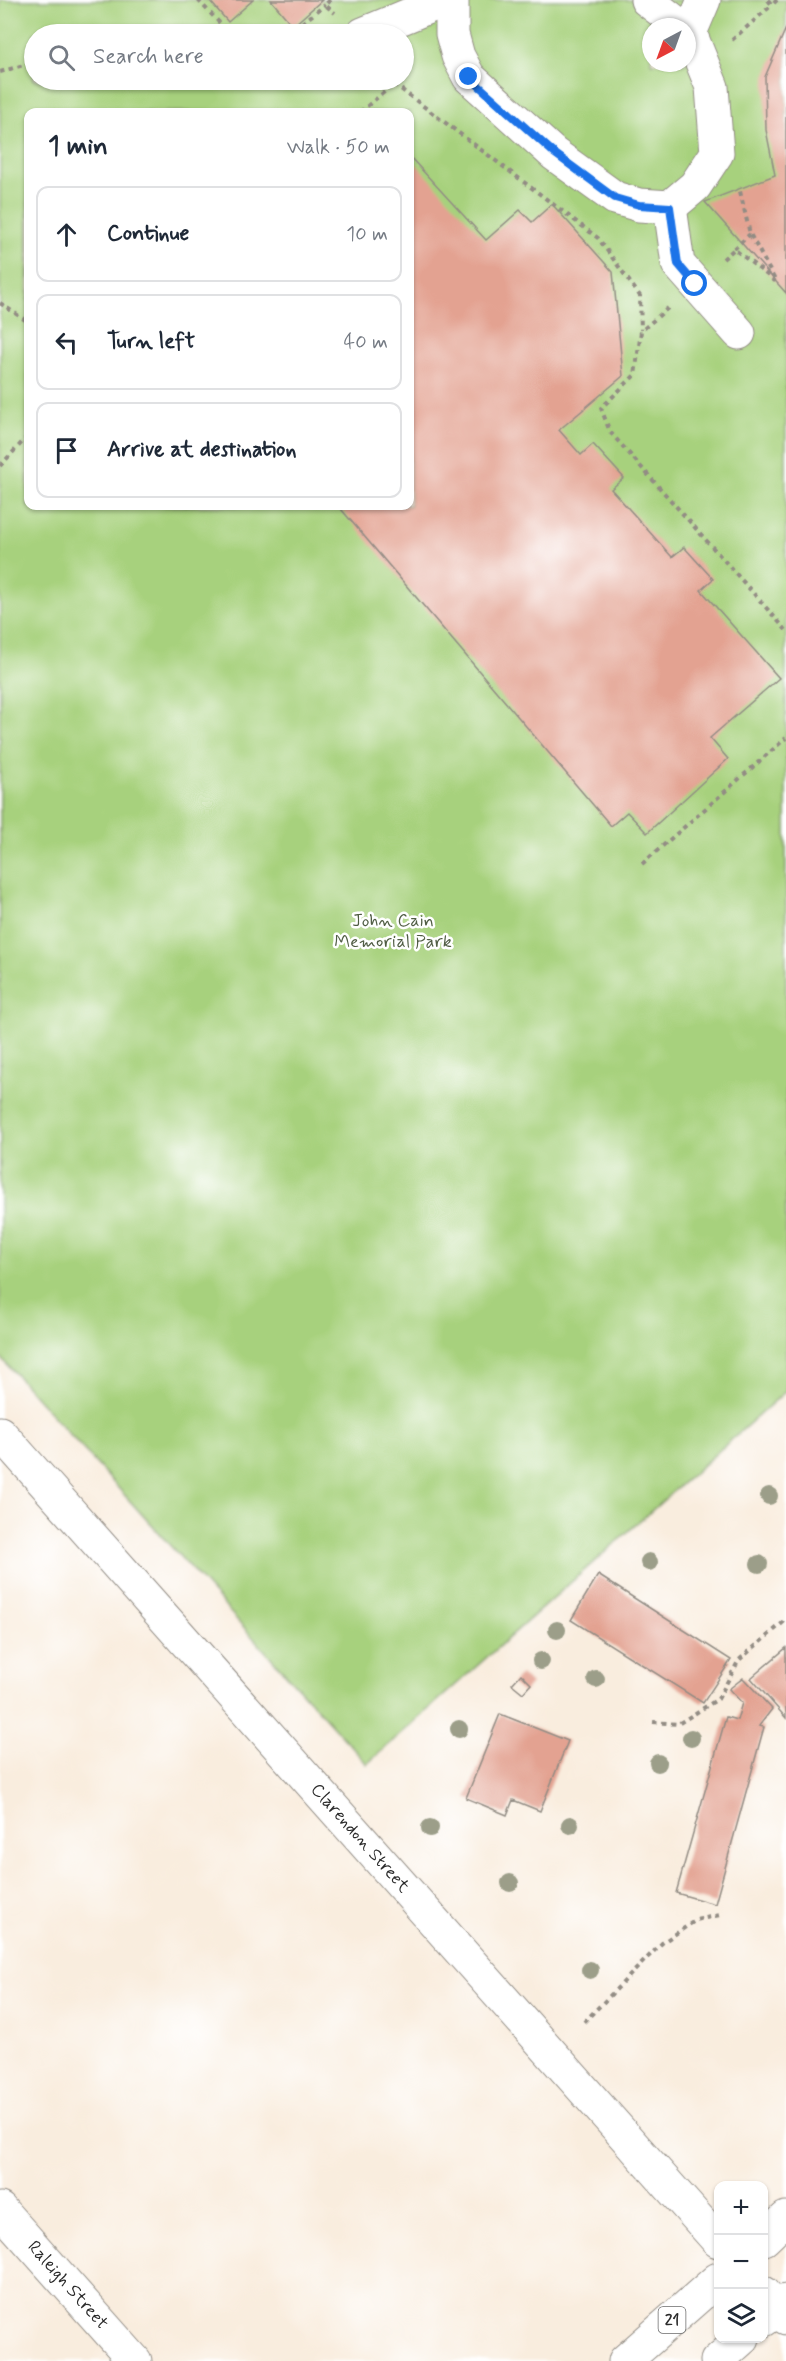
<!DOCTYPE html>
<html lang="en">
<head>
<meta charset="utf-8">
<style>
  body { margin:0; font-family:Mynerve,sans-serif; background:#f2f2f3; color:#1f2937 }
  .controls { position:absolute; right:18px; bottom:18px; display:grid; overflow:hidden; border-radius:12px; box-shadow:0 2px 4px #0004 }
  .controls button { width:54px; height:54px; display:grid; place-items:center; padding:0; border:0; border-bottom:2px solid #e0e1e3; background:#fff; color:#1f2937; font:30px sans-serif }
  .compass { position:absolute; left:642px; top:18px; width:54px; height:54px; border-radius:50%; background:#fff; box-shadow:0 2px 4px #0004; rotate:221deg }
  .stop { position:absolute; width:18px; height:18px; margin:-14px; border:4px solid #1a73e8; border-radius:50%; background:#fff }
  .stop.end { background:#1a73e8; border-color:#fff; box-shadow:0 2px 6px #0008 }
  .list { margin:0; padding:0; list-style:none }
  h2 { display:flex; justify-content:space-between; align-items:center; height:78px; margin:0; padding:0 24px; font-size:26px }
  h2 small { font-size:20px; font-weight:400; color:#747a83 }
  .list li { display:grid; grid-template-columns:39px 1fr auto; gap:18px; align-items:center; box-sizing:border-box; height:96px; margin:0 12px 12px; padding:0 12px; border:2px solid #e0e1e3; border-radius:12px }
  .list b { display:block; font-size:22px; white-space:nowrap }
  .list em { font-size:20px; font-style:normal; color:#747a83 }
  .icon { flex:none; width:33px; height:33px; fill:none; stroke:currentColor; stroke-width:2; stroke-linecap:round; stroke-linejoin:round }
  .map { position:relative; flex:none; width:786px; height:2361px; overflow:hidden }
  .search { position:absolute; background:#fff; box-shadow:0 2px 4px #0004; left:24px; top:24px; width:390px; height:66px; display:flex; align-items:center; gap:15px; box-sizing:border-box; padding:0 21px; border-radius:33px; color:#747a83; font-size:22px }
  .panel { position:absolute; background:#fff; box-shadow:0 2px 4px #0004; left:24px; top:108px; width:390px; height:402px; border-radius:12px }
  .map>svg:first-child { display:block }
  .green { fill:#a7d17d; stroke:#697e54; stroke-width:1.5; fill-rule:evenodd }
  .building { fill:#e3a291 }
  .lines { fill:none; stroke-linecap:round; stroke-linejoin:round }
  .minor-casing { stroke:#928c84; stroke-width:35 }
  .major-casing { stroke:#928c84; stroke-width:35 }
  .path { stroke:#928c84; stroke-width:4; stroke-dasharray:4.5 4.5; stroke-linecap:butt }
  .minor { stroke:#fff; stroke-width:33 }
  .major { stroke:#fff; stroke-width:33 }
  .tree { fill:#9c9e89 }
  .route { stroke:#1a73e8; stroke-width:8 }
  .labels { text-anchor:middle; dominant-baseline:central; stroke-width:5; stroke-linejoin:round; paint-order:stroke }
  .shield { fill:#fff; stroke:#6b6b6b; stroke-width:1.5 }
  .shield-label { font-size:16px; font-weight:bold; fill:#2b2b2b }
  .park-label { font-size:18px; fill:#505d44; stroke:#fff }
  .street-label { font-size:18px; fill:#2b2b2b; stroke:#fff }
</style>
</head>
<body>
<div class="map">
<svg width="786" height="2361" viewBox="0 0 786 2361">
  <rect width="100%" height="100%" fill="#fff"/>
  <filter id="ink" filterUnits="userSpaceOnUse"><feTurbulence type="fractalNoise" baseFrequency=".0167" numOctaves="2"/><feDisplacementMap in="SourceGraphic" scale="12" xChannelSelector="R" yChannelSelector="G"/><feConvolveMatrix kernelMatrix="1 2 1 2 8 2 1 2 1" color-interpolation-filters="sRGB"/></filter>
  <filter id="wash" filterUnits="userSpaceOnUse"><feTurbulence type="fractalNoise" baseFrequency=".008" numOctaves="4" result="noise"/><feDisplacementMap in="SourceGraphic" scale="24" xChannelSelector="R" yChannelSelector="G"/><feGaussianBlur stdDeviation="1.35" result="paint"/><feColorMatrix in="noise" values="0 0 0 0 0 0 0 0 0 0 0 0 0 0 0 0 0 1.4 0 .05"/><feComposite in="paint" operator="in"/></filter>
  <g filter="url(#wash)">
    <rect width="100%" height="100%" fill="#f9edde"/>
    <path class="green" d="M0,0H786V1391L367,1764L0,1357ZM651,27H687V63H651ZM34,34H404V80H34ZM28,112H410V506H28Z"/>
    <g id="blocks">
      <path class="building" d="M209,0H253L228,22Z
        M271,0H322L293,26Z
        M786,28V293L705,202L775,175L766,130L765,77Z
        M410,157L486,240L520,210L532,222L552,204L613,272L623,376L559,430L581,455L593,444L624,478L611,489L672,557L684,547L713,579L701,590L779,678L710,738L728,759L647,833L627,812L611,826L341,509L345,506H410Z
        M598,1575L731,1660L703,1703L571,1620Z
        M786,1648V1718L751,1678Z
        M521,1674L531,1684L523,1693L512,1684Z
        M743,1678L772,1709L759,1726L764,1727L715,1904L676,1893L726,1717L737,1720L742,1703L729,1689Z
        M500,1714L568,1741L540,1811L513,1800L507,1815L466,1798Z"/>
    </g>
  </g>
  <g filter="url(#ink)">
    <use href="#blocks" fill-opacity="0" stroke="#928c84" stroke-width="1.5"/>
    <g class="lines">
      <g class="minor-casing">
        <g id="minor">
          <path d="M452,0V34L458,56L469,77L554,154L615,198L639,205L670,207L695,186L717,153L712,87L690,33L704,0"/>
          <path d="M647,0L682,27"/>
          <path d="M363,34L445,0"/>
          <path d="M670,207L678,264L739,333"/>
          <path id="s1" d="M0,1433L718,2241"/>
          <path id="s2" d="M0,2209L135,2361"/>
          <path d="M764,2293L786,2318"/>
        </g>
      </g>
      <g class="major-casing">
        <path id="major" d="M764,2239L786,2218
          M764,2320L786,2301
          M625,2361L718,2279
          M717,2361L743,2338"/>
      </g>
      <path class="path" d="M198,0L230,34
        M330,0L325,5L335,13
        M768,0L772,5L777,0
        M288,34L325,5
        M732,40L772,5
        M0,72L34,62
        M394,84L598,238L640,296L641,330
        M360,112L394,84L391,80
        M734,249L750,234
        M723,259L734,249L776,282L750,234L739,187
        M0,303L28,322
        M668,308L641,331L635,375L601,408L610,432L786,630
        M0,466L28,436
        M642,864L786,738
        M653,1722L678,1724L718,1699L739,1660L786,1620
        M584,2022L662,1943L696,1920L720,1915"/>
      <use href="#minor" class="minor"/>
      <use href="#major" class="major"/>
    </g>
    <g class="tree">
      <circle cx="769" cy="1496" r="9"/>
      <circle cx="649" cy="1562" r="9"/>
      <circle cx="759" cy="1564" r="9"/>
      <circle cx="557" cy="1630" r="9"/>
      <circle cx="541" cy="1661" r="9"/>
      <circle cx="596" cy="1679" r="9"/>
      <circle cx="459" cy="1729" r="9"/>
      <circle cx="691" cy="1738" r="9"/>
      <circle cx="658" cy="1763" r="9"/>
      <circle cx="570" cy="1825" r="9"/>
      <circle cx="430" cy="1828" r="9"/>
      <circle cx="510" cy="1883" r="9"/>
      <circle cx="590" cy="1970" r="9"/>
    </g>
  </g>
  <g class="lines" filter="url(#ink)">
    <path class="route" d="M469,77L554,153L615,198L639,205L670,207L678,264L695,284"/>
  </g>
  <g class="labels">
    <rect class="shield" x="658.5" y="2307" width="27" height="26" rx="4.5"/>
    <g class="shield-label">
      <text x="672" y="2320">21</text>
    </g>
    <g class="park-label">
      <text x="393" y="921">John Cain<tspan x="393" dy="21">Memorial Park</tspan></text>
    </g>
    <g class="street-label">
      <text stroke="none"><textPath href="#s1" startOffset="542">Clarendon Street</textPath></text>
      <text stroke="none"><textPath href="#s2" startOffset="102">Raleigh Street</textPath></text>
    </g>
  </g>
</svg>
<div class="controls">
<button>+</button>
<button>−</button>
<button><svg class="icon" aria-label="layers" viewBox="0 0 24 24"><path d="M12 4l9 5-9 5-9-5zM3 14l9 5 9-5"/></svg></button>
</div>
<svg class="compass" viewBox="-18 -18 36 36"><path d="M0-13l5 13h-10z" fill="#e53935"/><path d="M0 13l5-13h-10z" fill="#747a83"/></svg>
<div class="stop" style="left:695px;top:284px"></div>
<div class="stop end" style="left:469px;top:77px"></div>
<div class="search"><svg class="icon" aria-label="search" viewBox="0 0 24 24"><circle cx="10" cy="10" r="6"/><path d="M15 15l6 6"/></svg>Search here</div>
<section class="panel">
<h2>1 min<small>Walk · 50 m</small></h2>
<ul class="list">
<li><svg class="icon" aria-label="ahead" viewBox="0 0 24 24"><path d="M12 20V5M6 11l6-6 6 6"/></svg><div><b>Continue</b></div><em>10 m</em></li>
<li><svg class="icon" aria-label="left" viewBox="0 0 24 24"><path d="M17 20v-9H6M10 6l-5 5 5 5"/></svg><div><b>Turn left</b></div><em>40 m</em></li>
<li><svg class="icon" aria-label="arrive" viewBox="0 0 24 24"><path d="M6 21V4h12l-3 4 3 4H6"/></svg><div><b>Arrive at destination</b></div></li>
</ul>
</section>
</div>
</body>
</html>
